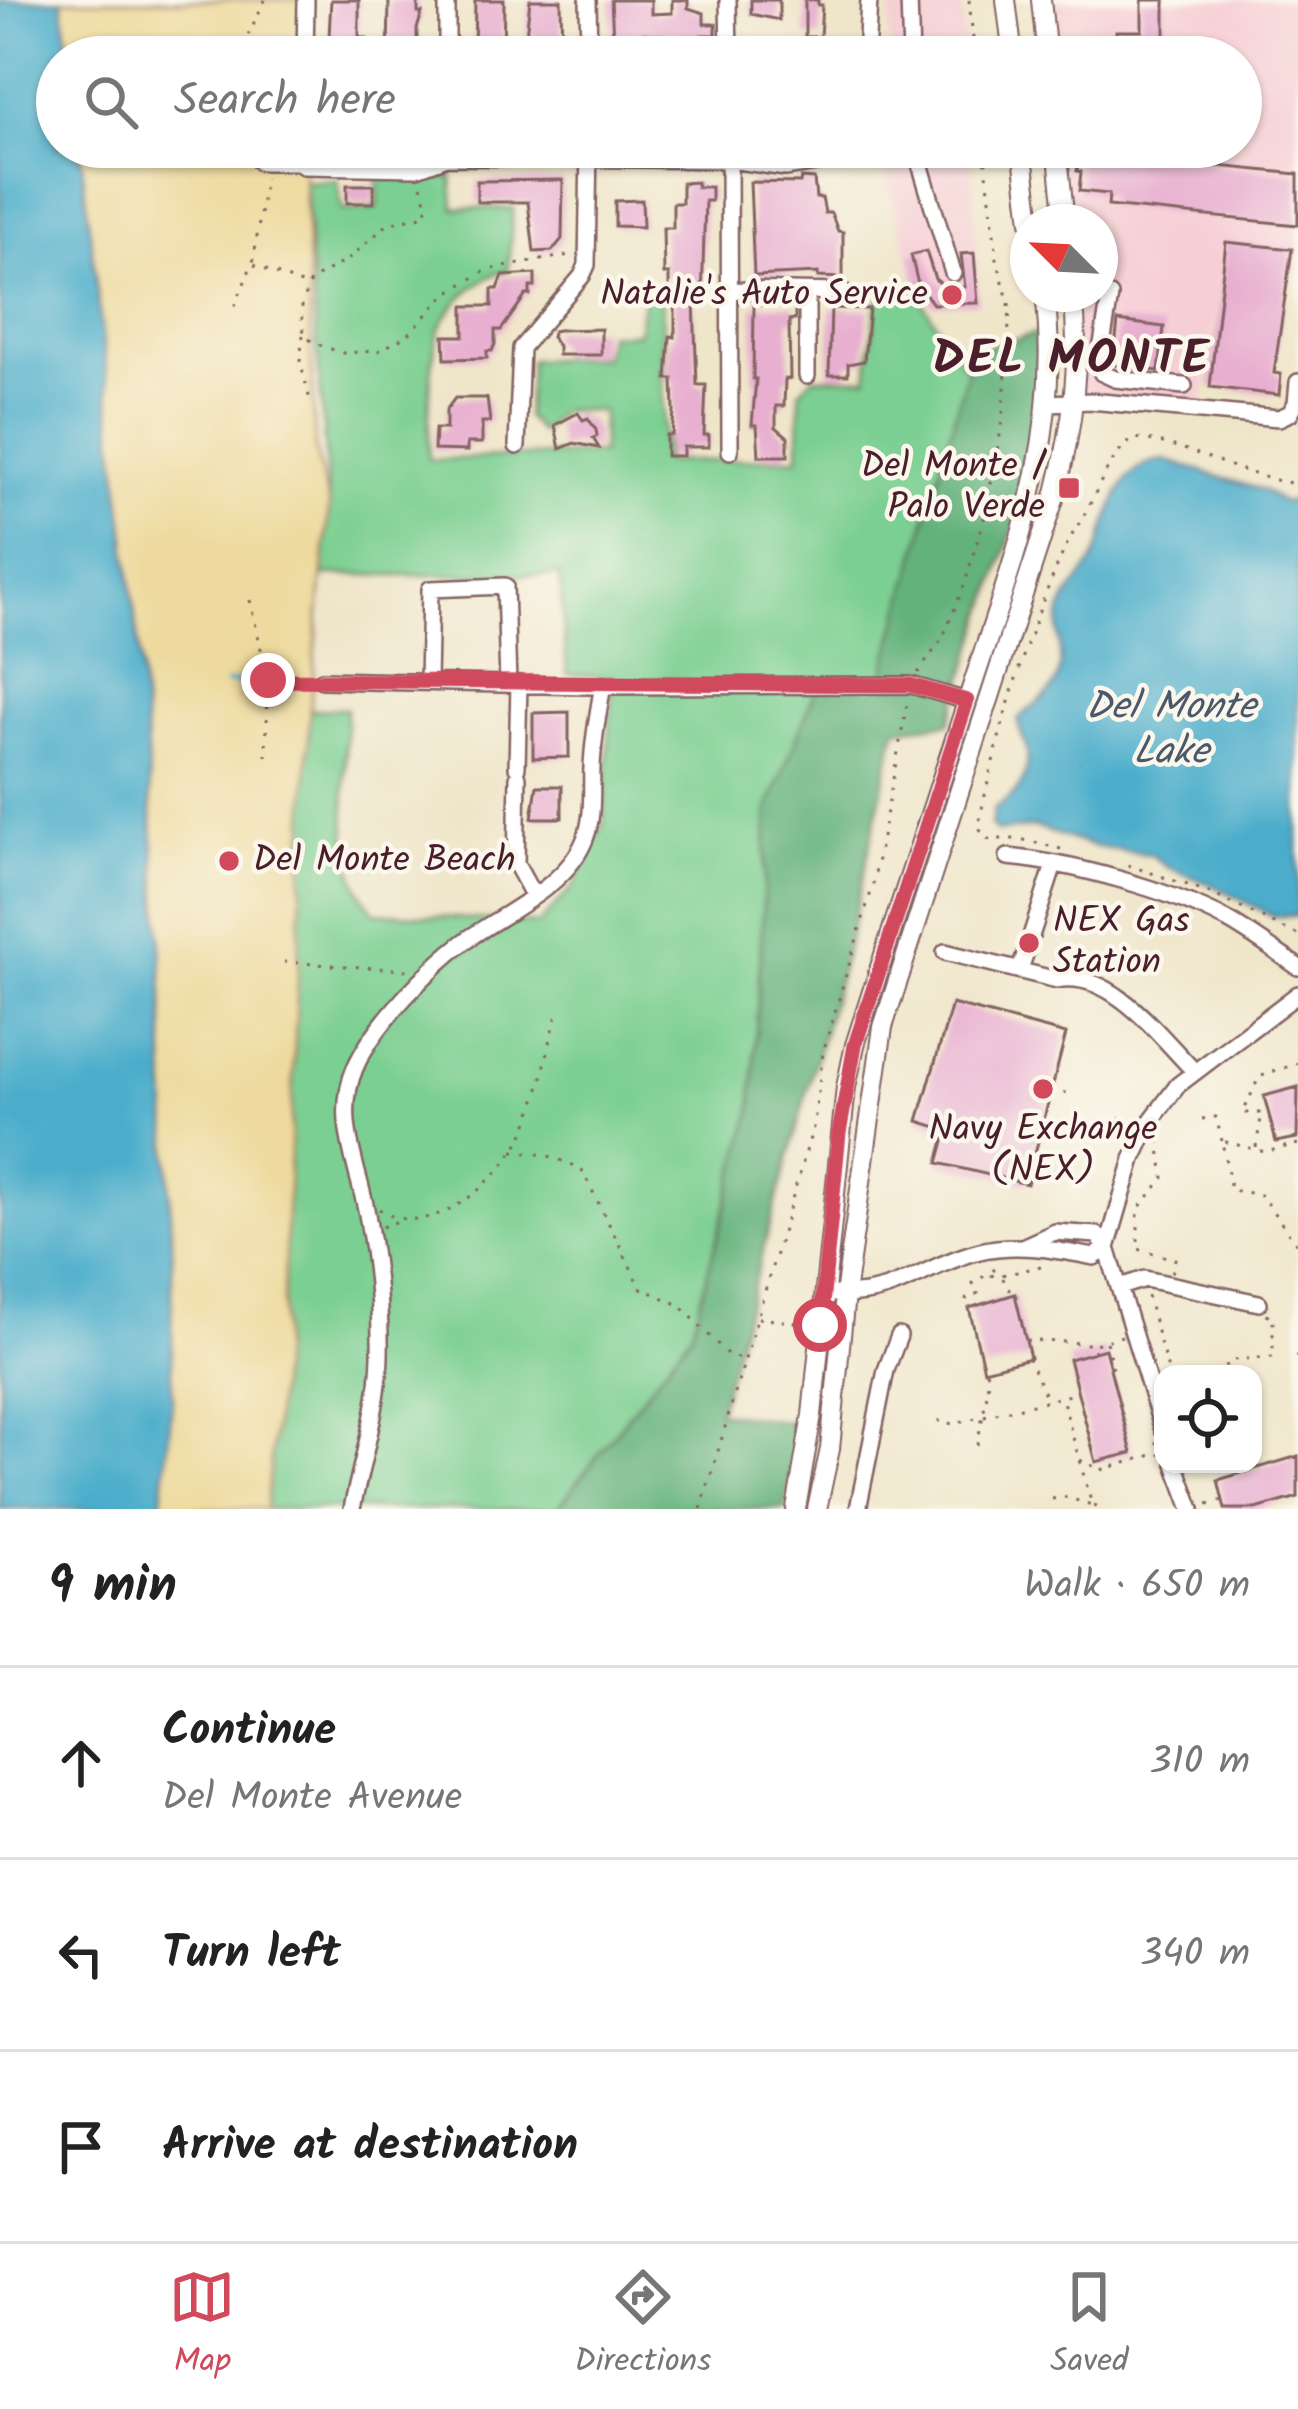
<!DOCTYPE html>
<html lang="en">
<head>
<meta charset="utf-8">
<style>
  body { margin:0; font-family:Kalam,sans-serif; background:#f6f6f6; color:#222 }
  .controls { position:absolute; right:36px; bottom:36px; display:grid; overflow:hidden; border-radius:24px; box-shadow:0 3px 9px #0004 }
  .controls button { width:108px; height:108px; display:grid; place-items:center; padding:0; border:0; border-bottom:3px solid #e0e0e0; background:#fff; color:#222; font:60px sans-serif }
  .compass { position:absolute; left:1010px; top:204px; width:108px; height:108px; border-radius:50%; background:#fff; box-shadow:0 3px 9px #0004; rotate:294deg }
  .stop { position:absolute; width:36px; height:36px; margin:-27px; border:9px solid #d1495b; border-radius:50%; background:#fff }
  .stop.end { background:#d1495b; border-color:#fff; box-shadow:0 3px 12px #0008 }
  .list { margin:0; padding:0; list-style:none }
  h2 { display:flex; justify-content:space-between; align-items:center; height:156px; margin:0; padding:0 48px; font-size:51px }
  h2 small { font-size:39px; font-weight:400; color:#767676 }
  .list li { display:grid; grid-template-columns:78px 1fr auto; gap:36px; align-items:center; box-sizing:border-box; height:192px; padding:0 48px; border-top:3px solid #e0e0e0 }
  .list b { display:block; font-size:45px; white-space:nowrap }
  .list p { margin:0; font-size:39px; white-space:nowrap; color:#767676 }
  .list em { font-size:39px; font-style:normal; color:#767676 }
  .icon { flex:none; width:66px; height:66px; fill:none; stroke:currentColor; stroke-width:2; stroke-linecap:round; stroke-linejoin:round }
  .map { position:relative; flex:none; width:1298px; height:1509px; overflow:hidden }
  .search { position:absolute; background:#fff; box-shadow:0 3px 9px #0004; left:36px; right:36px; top:36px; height:132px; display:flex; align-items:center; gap:30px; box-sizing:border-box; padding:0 42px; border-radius:66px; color:#767676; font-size:45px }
  .sheet { height:732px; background:#fff }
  nav { display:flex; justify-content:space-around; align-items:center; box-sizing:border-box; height:168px; border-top:3px solid #e0e0e0; background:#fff; font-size:33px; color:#767676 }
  nav a { display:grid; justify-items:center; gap:6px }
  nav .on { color:#d1495b }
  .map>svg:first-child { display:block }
  .built { fill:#f6cfd5 }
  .green { fill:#7bcf92; stroke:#62775e; stroke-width:3 }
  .forest { fill:#64b27c; stroke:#576854; stroke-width:3 }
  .sand { fill:#eeda9e; stroke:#9c7c64; stroke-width:3 }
  .water { fill:#4cadcb; stroke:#4b667b; stroke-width:3 }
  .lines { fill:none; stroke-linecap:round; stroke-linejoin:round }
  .stream { stroke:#4cadcb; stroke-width:4.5 }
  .building { fill:#e8afd0 }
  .minor-casing { stroke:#846462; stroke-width:20 }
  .major-casing { stroke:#846462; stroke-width:22 }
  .path { stroke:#846462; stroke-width:3; stroke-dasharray:3 9; stroke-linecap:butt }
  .minor { stroke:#fff; stroke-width:15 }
  .major { stroke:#fff; stroke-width:18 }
  .route { stroke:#d1495b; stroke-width:15 }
  .poi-dot { fill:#d1495b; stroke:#fbf7ec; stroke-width:4.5 }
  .labels { text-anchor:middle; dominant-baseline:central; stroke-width:9; stroke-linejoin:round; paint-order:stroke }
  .poi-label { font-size:36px; fill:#4a1f2b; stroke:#fbf7ec; text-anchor:end }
  .water-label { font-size:39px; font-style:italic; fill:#4b586b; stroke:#fbf7ec }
  .district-label { font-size:48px; font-weight:bold; letter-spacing:3px; fill:#4a1f2b; stroke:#fbf7ec }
</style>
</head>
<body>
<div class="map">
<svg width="1298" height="1509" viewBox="0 0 1298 1509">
  <rect width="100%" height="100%" fill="#fbf7ec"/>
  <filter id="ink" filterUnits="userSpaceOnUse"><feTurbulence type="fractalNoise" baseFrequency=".00833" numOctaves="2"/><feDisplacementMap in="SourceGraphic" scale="24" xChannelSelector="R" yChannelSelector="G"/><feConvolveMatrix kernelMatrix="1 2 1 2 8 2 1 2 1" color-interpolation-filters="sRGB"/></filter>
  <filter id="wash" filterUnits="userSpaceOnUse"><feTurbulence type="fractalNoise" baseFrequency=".004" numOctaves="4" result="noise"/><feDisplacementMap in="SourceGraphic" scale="48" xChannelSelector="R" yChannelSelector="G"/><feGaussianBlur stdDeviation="2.7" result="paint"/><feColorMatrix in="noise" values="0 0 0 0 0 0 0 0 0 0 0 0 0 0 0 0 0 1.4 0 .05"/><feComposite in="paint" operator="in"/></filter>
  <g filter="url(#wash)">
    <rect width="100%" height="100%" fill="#efe5c9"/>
    <path class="built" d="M890,0H962L965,57H889Z
      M1041,0H1298V272L1223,262L1202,410L1074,403L1073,294H1100V222H1065L1057,147H1241V57H1047Z
      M886,147H971L979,302L932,306L917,286L885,175Z"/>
    <path class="green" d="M378,175L452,177L454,208H513L508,270C478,277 445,307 437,338C429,366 428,431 429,460L602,453V411L562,410L540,432L526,417L530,360L604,357L608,334L638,333L645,292L662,291L664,462L799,458L800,391L813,377L867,378L877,301L914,289L967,371L881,685L768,809L752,1112L691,1333L557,1509H266L280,1364L310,710L346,709C347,769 333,865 374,912L539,924L575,885L604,823L613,677L567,674L560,575H323L329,506L305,182L337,180L342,210L378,208Z"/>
    <path class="forest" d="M1038,333L1039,404L1026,490L949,723L896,729L849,940L718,1412L799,1423L785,1509H557L691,1333L752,1112L768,809L819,682L881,684L967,371L978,349Z"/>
    <path class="sand" d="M62,0H306L305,57H70Z
      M80,147H303L315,449L329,506L310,710L280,1364L266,1509H161L172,1403V1262L161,938L140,659Z"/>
    <path class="water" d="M0,0H62L70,57H57V147H80L140,659L161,938L172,1262V1403L161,1509H0Z
      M1165,460L1264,491L1284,503L1298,499V916H1273L1210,884L1167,867L1152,855L1092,846L1035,827L997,832L991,825L994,808C1017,798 1030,777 1027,750C1025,740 1019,732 1018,721C1028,705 1047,702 1056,682C1066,659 1055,639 1060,617C1064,595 1083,580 1093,561C1112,525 1113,463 1165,460Z"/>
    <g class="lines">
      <path class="stream" d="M227,683L262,680"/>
    </g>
    <g id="blocks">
      <path class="building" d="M331,0H359V38H366L367,57L328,55Z
        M389,0H418V13H422L417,29V57H388Z
        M475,0H504L503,57H474Z
        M530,0H561L562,56H535V35H526Z
        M611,0H651V14L672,13V0H688V8L704,13V24H716V35H702V57H671V36L641,33V56L614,57Z
        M751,0H779V20L751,14Z
        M805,0H818V5H822L820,37H805Z
        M1142,0H1165V57L1120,55V49H1116V31H1142Z
        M1081,147H1130L1129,157L1298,174V225L1108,206L1109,194L1079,191L1081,172L1077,171Z
        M801,178L814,179L816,198H822L825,213H831L838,231L843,232V278L818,277V273L754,276L750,182L800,183Z
        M563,180L562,239L552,251L534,252L528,202H477V181Z
        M697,182V187H711V201H705L702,301H694L697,385H706L704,435H709V447H683V456H666V435H672L674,412L673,379H667L670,336L675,337V301H669V274H664L663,228H673V203H682V183Z
        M347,185H374V203H347Z
        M642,200L643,227L615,226V201Z
        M1226,242L1292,249L1274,373L1281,374L1279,395L1210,387Z
        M926,251L935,279L945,287H965L961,254L974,253L978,303L933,304L918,284L911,255Z
        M535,274V287H530V295H526L501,330H495V344L492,351H487V358L445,359L444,336H464V306H492V289H498L503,276Z
        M754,305H795V320H789L790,379H785L784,406H776V427L788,437V456H759L757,425H752L756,379H753Z
        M831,308L869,309L864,361L848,364V375H829Z
        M1118,321L1164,327L1159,371L1113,365Z
        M601,329V355H558V346L551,337L553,331L558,330Z
        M455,398H487L490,422H482V443H467V451L434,450L435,429H446V410Z
        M578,413L583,420L588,418L596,430L597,436L593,438L599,448L574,443L560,449L555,425Z
        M569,712V757L533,758V713Z
        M537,786H562V818H532Z
        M952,1004L1066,1034L1027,1184L938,1163L947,1130L918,1121Z
        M1298,1087L1297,1138L1276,1142L1264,1096Z
        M1015,1294L1030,1358L984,1370L969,1308Z
        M1105,1349L1132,1453L1096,1462L1069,1359Z
        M1298,1456V1497L1256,1509H1225L1218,1480Z"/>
    </g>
  </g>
  <g filter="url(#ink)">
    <use href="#blocks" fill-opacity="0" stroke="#846462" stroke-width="3"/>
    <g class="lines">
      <g class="minor-casing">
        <path id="minor" d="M447,0V57
          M588,0L589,57
          M728,0L729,57
          M909,0L911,57
          M305,57L306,0
          M866,57L869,0
          M303,147V166L417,168L447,157L729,160L786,168L817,163L840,147
          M729,147L730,451
          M915,147L953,273
          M260,162H303
          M729,290L844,292
          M807,292V376
          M1110,296L1100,356L1102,373L1115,379L1184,386
          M1049,403L1090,401L1279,418L1290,413L1296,403
          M1296,403L1298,382
          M517,446L521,348L582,276L587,265L589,147
          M322,680L590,686L911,685L967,701
          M428,682L430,589L505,586L508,684
          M517,767L519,684
          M518,777L516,864L533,895
          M1008,857C1072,863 1170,890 1227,920C1252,934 1275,951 1298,967
          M945,952L1057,980C1112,969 1160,1037 1195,1072
          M1020,970L1054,865
          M1022,1247L1055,1232L1097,1235L1107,1248L1163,1430
          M1107,1248L1133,1159L1151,1121L1178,1085L1298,994
          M1120,1287L1145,1279L1259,1303
          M835,1294C894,1299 926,1264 980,1251C1017,1242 1057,1250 1094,1257L1107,1248
          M1175,1464L1192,1509
          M352,1509C362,1459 379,1407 380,1356C381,1311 376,1264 368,1220C360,1169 333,1120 355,1068C373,1026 431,966 468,939C507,911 567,886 585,839C594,817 591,790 592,767C593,739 598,713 603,685
          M858,1509L886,1370L899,1336"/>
      </g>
      <g class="major-casing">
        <path id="major" d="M1006,0L1013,57
          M1041,0L1047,57
          M1022,147L1031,222
          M1057,147L1065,222
          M796,1509L812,1415L846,1087L855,1045C892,928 931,812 969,696C1013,560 1063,439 1045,294
          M817,1509L830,1449L845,1295L883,1027L1056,493C1073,426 1081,362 1073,294"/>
      </g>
      <path class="path" d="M265,0L245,41L265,57
        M969,0L975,57
        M233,57L244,43
        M421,185L428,206L425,215L388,224L347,260L310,281L301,310L304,333L312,342L342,353L378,351L407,336L446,294L487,270L575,254
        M254,265L306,286
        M235,306L254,259L265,178
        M303,335L300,361L310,400
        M250,600L268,680L266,756
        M918,673L942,639L964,586L985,515L1003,419L1010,308L997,259L984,147
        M269,680H308
        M1061,849L1020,839H988L980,830V818C999,729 1025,638 1062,555C1069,538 1080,523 1089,506C1101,482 1111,455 1134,438C1189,443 1240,477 1298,484
        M1128,865L1208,892L1298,935
        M284,962L408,970
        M1052,1089L1069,1094
        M1119,1118L1131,1123
        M1202,1119L1216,1117L1222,1141
        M1159,1140L1164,1178L1138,1209V1249L1175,1259L1172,1273
        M1298,1144L1265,1152L1222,1141L1231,1190L1261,1195L1298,1246
        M1256,1147L1262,1113H1243L1259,1077L1298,1063
        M513,1151L546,1155L581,1168L641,1288L680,1305L728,1355L744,1360
        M379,1209C434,1246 507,1174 527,1126C541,1091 547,1051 557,1015
        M382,1227L401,1220
        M995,1269L988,1275C999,1278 1032,1268 1045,1265
        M1003,1278L1006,1287L1018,1296
        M1147,1296L1169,1374
        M965,1300L978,1293L973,1283L986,1275
        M758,1318L808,1324
        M1026,1340C1049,1343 1069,1340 1092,1345
        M1106,1342L1114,1372L1111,1373
        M1095,1352L1092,1345L1122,1336
        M1295,1356H1298
        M1028,1358L1047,1400
        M1215,1374L1232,1360L1273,1357V1316L1266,1314
        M938,1420L944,1424L955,1423L1078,1393
        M1156,1441L1162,1461
        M977,1445L988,1389L986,1369
        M1080,1460L1101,1470L1156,1454
        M1052,1499L1065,1497L1092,1505L1062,1398
        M1208,1504L1223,1500
        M1094,1505L1105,1509
        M701,1509L814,1124L823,1052L873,885L908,699"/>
      <use href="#minor" class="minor"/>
      <use href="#major" class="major"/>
    </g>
  </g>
  <g class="lines" filter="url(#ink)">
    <path class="route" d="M268,680L910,685L967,701L855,1045L839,1133L820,1325"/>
  </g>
  <g class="poi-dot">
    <circle cx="952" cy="295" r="12"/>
    <rect x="1057" y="476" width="24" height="24" rx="6"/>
    <circle cx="229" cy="861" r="12"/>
    <circle cx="1029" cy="943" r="12"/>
    <circle cx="1043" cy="1089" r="12"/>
  </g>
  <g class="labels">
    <g class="poi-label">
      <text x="928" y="295">Natalie's Auto Service</text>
      <text x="1045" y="467">Del Monte /<tspan x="1045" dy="41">Palo Verde</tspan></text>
      <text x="253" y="861" text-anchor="start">Del Monte Beach</text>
      <text x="1053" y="922" text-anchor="start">NEX Gas<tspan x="1053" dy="41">Station</tspan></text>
      <text x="1043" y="1130" text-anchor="middle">Navy Exchange<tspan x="1043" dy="41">(NEX)</tspan></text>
    </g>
    <g class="water-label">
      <text x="1171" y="708">Del Monte<tspan x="1171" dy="45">Lake</tspan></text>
    </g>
    <g class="district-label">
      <text x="1072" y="360">DEL MONTE</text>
    </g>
  </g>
</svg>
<div class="controls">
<button><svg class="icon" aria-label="locate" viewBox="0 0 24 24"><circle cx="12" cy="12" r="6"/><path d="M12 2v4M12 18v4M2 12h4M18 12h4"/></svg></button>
</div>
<svg class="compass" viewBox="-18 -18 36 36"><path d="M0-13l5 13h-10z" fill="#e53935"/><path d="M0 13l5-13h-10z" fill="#767676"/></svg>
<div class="stop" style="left:820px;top:1325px"></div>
<div class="stop end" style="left:268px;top:680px"></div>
<div class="search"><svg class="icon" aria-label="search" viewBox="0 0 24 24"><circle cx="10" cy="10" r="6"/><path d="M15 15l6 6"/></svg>Search here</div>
</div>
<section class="sheet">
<h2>9 min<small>Walk · 650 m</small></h2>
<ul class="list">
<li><svg class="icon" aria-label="ahead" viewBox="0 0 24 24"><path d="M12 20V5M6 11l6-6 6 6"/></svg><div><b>Continue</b><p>Del Monte Avenue</p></div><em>310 m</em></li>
<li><svg class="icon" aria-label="left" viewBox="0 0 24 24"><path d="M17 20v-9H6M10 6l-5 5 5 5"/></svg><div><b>Turn left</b></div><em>340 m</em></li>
<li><svg class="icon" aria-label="arrive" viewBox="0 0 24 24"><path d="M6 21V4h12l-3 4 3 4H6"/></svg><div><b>Arrive at destination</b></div></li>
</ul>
</section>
<nav>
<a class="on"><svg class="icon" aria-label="map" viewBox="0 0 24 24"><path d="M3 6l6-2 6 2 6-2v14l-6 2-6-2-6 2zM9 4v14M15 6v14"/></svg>Map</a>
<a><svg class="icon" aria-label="directions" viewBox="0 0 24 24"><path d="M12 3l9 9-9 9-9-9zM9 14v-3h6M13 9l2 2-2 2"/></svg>Directions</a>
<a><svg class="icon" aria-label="saved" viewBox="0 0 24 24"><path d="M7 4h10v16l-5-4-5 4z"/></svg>Saved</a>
</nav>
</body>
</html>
